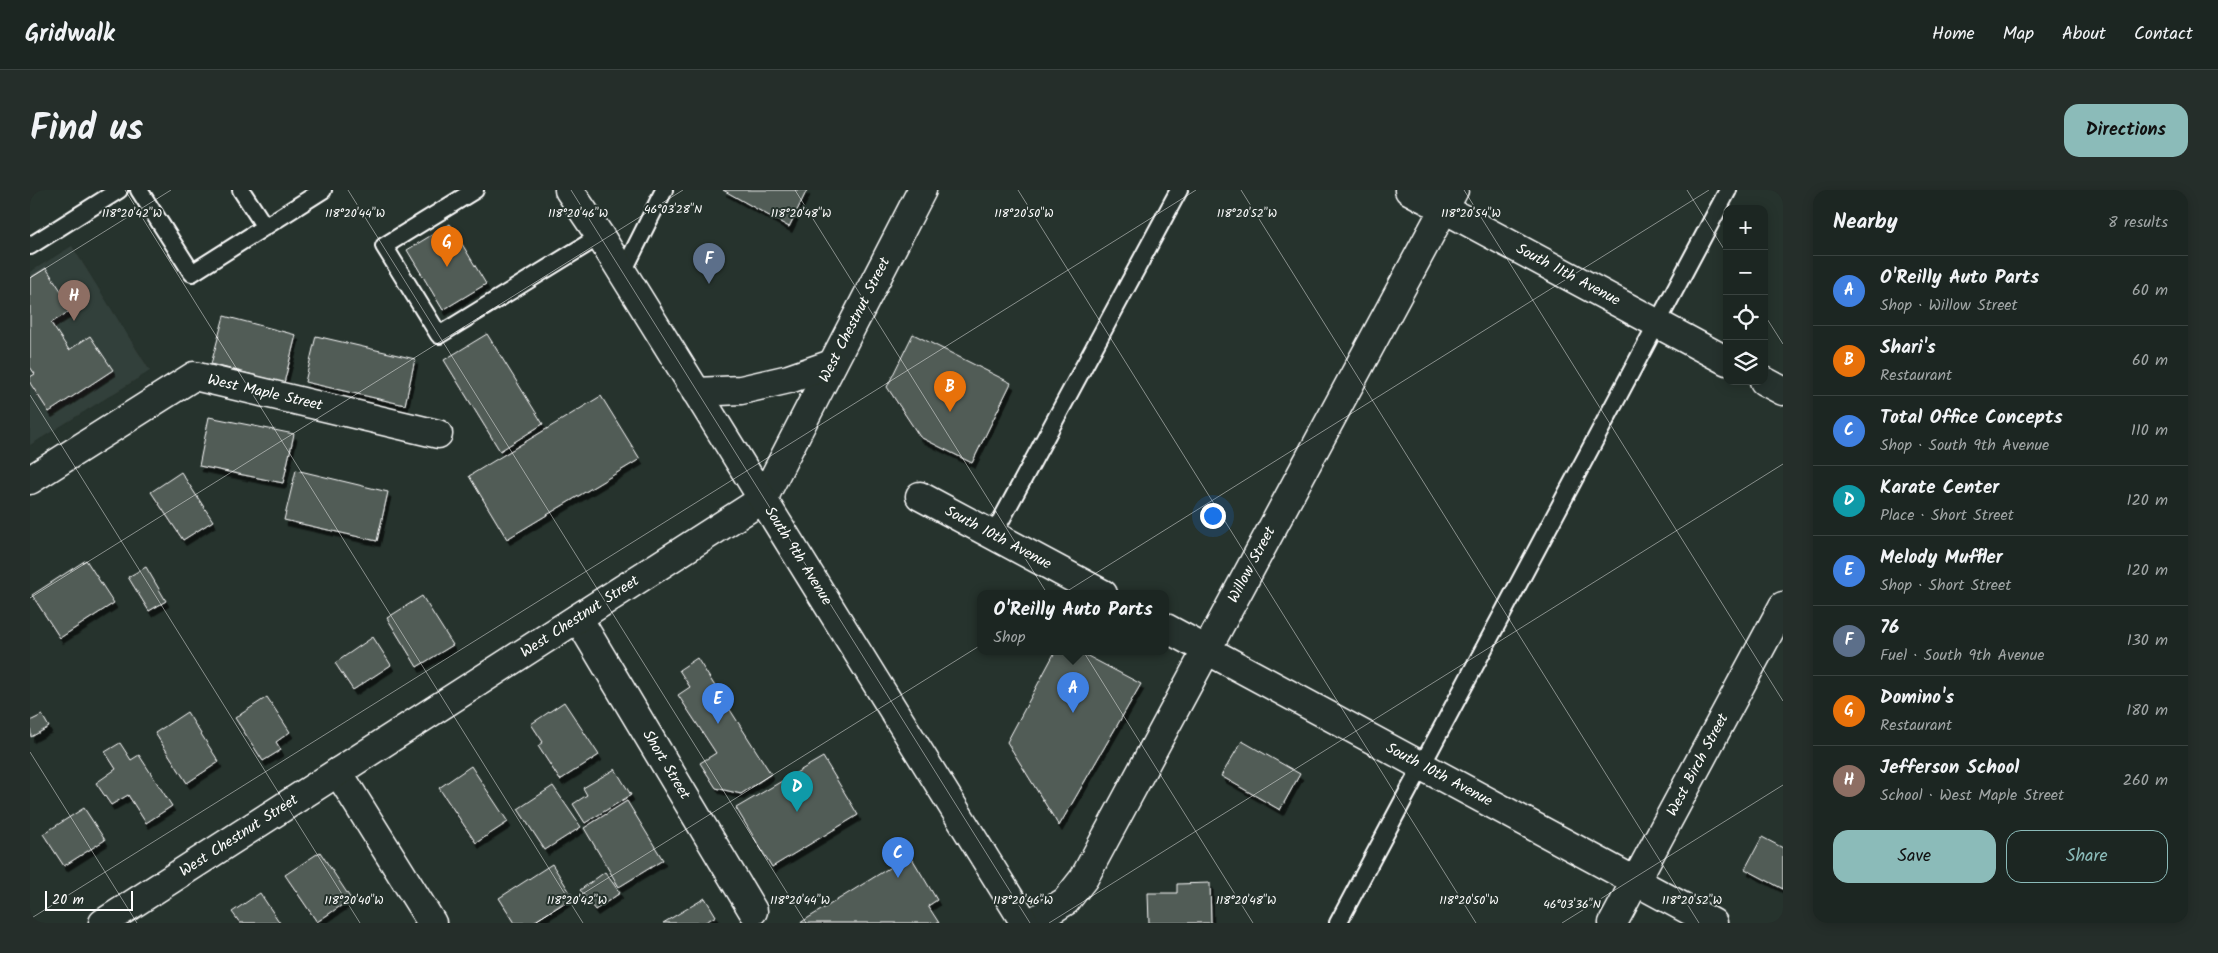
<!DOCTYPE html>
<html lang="en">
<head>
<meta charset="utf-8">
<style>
  body { margin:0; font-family:Kalam,sans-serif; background:#252e2a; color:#f1f3f6 }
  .controls { position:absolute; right:15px; top:15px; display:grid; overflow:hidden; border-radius:10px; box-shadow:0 2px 12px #0003 }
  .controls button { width:45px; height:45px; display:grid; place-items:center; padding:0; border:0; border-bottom:1px solid #3a4340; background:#1c2622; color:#f1f3f6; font:25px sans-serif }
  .scale { position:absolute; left:15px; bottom:12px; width:88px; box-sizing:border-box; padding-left:5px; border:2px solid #fff; border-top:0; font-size:14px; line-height:18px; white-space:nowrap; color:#fff; -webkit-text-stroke:4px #26332d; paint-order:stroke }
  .you { position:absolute; left:1182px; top:325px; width:18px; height:18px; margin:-12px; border:4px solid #fff; border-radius:50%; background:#1a73e8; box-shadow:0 0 0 8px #1a73e833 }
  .badge { display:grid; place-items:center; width:32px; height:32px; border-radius:50%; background:#8bbbb9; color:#fff; font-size:16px; font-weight:700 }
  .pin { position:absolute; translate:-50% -41px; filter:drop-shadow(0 1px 2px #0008) }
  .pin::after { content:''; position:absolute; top:26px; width:18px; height:15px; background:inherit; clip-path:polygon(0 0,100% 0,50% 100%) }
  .popup { position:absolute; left:947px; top:400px; width:192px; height:65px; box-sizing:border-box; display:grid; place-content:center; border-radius:10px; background:#1c2622; filter:drop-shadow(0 1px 4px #0005); font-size:16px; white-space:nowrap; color:#a0a5a5 }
  .popup b { font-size:19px; color:#f1f3f6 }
  .popup::after { content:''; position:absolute; left:50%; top:100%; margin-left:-10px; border:10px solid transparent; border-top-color:#1c2622 }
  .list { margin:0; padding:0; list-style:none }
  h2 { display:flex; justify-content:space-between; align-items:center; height:65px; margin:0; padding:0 20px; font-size:21px }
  h2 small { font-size:16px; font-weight:400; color:#a0a5a5 }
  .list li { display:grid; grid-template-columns:32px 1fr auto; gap:15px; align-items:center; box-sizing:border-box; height:70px; padding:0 20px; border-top:1px solid #3a4340 }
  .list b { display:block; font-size:19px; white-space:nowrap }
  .list p { margin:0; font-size:16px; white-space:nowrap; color:#a0a5a5 }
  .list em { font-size:16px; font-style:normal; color:#a0a5a5 }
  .actions { display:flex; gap:10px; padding:15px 20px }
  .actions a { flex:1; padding:11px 0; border:1px solid #8bbbb9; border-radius:15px; text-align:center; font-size:18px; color:#8bbbb9 }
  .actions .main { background:#8bbbb9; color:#111 }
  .icon { flex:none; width:28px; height:28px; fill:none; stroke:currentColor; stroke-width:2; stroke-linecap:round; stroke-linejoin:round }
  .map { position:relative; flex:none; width:1753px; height:733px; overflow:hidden; border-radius:15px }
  header { display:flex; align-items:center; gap:30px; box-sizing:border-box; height:70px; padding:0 25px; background:#1c2622; border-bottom:1px solid #3a4340 }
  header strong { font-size:24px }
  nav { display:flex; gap:28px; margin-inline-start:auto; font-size:18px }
  .intro { display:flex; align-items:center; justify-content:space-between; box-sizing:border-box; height:120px; padding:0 30px }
  h1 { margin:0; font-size:35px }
  .button { padding:12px 22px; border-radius:15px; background:#8bbbb9; color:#111; font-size:18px; font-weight:700 }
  main { display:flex; gap:30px; padding:0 30px }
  aside { flex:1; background:#1c2622; border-radius:15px; box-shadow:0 2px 12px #0003 }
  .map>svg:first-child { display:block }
  .built { fill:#333f3a }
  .building { fill:#515c57; stroke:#fff; filter:url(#shadow) }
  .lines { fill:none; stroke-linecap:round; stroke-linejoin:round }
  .service-casing { stroke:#fff; stroke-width:20 }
  .minor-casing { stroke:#fff; stroke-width:31 }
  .tertiary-casing { stroke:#fff; stroke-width:31 }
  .secondary-casing { stroke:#fff; stroke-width:31 }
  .primary-casing { stroke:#fff; stroke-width:31 }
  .service { stroke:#26332d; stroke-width:16 }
  .minor { stroke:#26332d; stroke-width:28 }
  .tertiary { stroke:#26332d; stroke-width:28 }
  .secondary { stroke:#26332d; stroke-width:28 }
  .primary { stroke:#26332d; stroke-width:28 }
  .ticks { fill:none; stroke:#fff; stroke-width:1; stroke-opacity:0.45 }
  .labels { text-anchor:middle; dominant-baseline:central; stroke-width:4; stroke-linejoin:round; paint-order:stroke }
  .street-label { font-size:15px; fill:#fff; stroke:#26332d }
  .ticks-label { font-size:12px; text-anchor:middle; fill:#fff; stroke:#26332d; stroke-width:4; stroke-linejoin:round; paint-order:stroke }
</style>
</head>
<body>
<header>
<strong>Gridwalk</strong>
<nav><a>Home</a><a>Map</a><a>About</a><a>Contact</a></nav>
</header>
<div class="intro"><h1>Find us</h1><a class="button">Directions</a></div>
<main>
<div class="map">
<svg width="1753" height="733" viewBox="0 0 1753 733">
  <defs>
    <filter id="shadow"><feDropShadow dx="3" dy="5.5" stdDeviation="0" flood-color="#0009"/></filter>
  </defs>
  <rect width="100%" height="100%" fill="#26332d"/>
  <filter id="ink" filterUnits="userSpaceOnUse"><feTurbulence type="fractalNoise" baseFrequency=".02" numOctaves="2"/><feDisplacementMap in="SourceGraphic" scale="10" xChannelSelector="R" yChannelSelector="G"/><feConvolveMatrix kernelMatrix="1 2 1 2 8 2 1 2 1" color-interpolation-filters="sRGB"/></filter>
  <g filter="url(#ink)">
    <path class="built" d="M42,56L120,181L0,255V82Z"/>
    <path class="building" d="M693,0H777L759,37Z
      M420,34L456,94L413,120L377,60Z
      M16,78L43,119L21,133L39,160L60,146L83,180L19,222L0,193V187L5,184L0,177V88Z
      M194,126L266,145L254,193L181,174Z
      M457,144L513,234L470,261L414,170Z
      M883,144L981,193L942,273L890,247L857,197Z
      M286,146L385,169L375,215L275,192Z
      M571,206L610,269L477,349L439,286Z
      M179,227L264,244L253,293L169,276Z
      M266,280L358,302L347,351L254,330Z
      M151,282L183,331L153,350L121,302Z
      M56,370L84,413L30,448L2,405Z
      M116,377L136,411L119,421L98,387Z
      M392,406L423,455L387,477L357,428Z
      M343,447L361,475L323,500L305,473Z
      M1025,462H1050L1111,494L1029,636L977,552Z
      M667,468L741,584L711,604L686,598L670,573L686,563L648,505L660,497L649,480Z
      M237,507L260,542L246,552L251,560L233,571L205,528Z
      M534,512L569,565L530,590L508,556L513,552L501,534Z
      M157,522L189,572L157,593L125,543Z
      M12,525L19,537L1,547L0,531Z
      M1212,551L1270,584L1250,620L1191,586Z
      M90,553L101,570L109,565L142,616L116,633L98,605L81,615L66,593L86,579L75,562Z
      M793,567L828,625L742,677L706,618Z
      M441,576L478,632L446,653L409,598Z
      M585,579L601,605L555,633L543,614L557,605L553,598Z
      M523,596L551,637L515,660L488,619Z
      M597,611L633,670L589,697L554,638Z
      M54,618L75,650L34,676L13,644Z
      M1732,647L1753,658V699L1715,679Z
      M290,662L321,709L287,732L255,685Z
      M880,665L907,710L898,716L909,733H770Z
      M522,674L543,707L502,733H485L469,708Z
      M575,682L590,703L565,720L550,700Z
      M1180,693L1181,733H1119L1118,703H1147V694Z
      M230,703L250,733H210L202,722Z
      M675,708L686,726L674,733H633Z"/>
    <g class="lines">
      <g class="service-casing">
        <path id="service" d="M109,0L162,83L293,0
          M211,0L235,37
          M445,0L354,56L409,145L570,46
          M0,56L89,0
          M593,82L634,0
          M963,345L1149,0
          M1308,733L1698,0"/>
      </g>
      <g class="minor-casing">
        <path id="minor" d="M1379,0L1697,171
          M1734,191L1753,201
          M0,290L164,186L408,244
          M890,306L1073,404
          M548,428L723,721
          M1136,438L1683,733
          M308,582L402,733
          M1001,733L1036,711L1054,688L1424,0
          M1583,733L1753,416"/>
      </g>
      <g class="tertiary-casing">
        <path id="tertiary" d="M733,309L892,0"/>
      </g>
      <g class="secondary-casing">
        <path id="secondary" d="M73,733L733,309"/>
      </g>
      <g class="primary-casing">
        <path id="primary" d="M539,0L570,46L995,733
          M666,202L711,200L759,189L802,174"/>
      </g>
      <use href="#service" class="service"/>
      <use href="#minor" class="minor"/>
      <use href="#tertiary" class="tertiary"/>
      <use href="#secondary" class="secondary"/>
      <use href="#primary" class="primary"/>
    </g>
  </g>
  <path class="ticks" d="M95,0L553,733M318,0L776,733M541,0L1000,733M765,0L1223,733M988,0L1446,733M1211,0L1669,733M1434,0L1753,511M1657,0L1697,64M0,88L141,0M1734,124L1753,154M0,205L330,733M0,408L653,0M0,562L107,733M0,729L1166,0M506,733L1679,0M1019,733L1753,274M1532,733L1753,595"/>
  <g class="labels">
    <g class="street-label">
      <text transform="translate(1538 85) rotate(28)">South 11th Avenue</text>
      <text transform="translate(825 130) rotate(-63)">West Chestnut Street</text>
      <text transform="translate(235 203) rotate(13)">West Maple Street</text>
      <text transform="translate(968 348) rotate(28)">South 10th Avenue</text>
      <text transform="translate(768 366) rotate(58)">South 9th Avenue</text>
      <text transform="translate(1222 375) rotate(-62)">Willow Street</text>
      <text transform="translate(550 427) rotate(-33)">West Chestnut Street</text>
      <text transform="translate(636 575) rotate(59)">Short Street</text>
      <text transform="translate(1668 575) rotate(-62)">West Birch Street</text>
      <text transform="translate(1409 585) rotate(28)">South 10th Avenue</text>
      <text transform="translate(209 646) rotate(-33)">West Chestnut Street</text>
    </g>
  </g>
  <g class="ticks-label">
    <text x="643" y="23">46°03'28"N</text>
    <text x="102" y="27">118°20'42"W</text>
    <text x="325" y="27">118°20'44"W</text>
    <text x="548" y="27">118°20'46"W</text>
    <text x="771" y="27">118°20'48"W</text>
    <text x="994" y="27">118°20'50"W</text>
    <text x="1217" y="27">118°20'52"W</text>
    <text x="1441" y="27">118°20'54"W</text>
    <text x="324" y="714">118°20'40"W</text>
    <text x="547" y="714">118°20'42"W</text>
    <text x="770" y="714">118°20'44"W</text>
    <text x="993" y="714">118°20'46"W</text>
    <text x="1216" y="714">118°20'48"W</text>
    <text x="1439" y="714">118°20'50"W</text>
    <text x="1662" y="714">118°20'52"W</text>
    <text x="1542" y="718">46°03'36"N</text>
  </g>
</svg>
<div class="controls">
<button>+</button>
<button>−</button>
<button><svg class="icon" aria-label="locate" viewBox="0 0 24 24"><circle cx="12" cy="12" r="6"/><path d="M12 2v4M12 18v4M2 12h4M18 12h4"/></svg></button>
<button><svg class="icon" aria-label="layers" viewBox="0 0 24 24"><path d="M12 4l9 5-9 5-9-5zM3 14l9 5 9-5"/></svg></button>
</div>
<div class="scale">20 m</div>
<div class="you"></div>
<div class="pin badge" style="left:1043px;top:523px;background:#3f7fe0">A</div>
<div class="popup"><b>O'Reilly Auto Parts</b>Shop</div>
<div class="pin badge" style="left:920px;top:222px;background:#e8710a">B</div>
<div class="pin badge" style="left:868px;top:688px;background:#3f7fe0">C</div>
<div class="pin badge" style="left:767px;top:622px;background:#0f9aa8">D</div>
<div class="pin badge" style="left:688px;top:534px;background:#3f7fe0">E</div>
<div class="pin badge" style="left:679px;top:94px;background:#5c6f8a">F</div>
<div class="pin badge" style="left:417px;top:77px;background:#e8710a">G</div>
<div class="pin badge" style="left:44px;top:131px;background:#8d6e63">H</div>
</div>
<aside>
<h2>Nearby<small>8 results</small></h2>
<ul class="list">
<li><span class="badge" style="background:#3f7fe0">A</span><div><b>O'Reilly Auto Parts</b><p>Shop · Willow Street</p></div><em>60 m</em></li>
<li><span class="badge" style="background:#e8710a">B</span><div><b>Shari's</b><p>Restaurant</p></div><em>60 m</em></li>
<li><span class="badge" style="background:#3f7fe0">C</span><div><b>Total Office Concepts</b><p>Shop · South 9th Avenue</p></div><em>110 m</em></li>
<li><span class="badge" style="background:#0f9aa8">D</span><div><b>Karate Center</b><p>Place · Short Street</p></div><em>120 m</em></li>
<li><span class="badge" style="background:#3f7fe0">E</span><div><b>Melody Muffler</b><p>Shop · Short Street</p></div><em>120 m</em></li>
<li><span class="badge" style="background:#5c6f8a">F</span><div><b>76</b><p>Fuel · South 9th Avenue</p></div><em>130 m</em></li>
<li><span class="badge" style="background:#e8710a">G</span><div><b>Domino's</b><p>Restaurant</p></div><em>180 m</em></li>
<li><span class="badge" style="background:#8d6e63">H</span><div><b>Jefferson School</b><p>School · West Maple Street</p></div><em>260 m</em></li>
</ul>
<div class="actions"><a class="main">Save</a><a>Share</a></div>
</aside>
</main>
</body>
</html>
